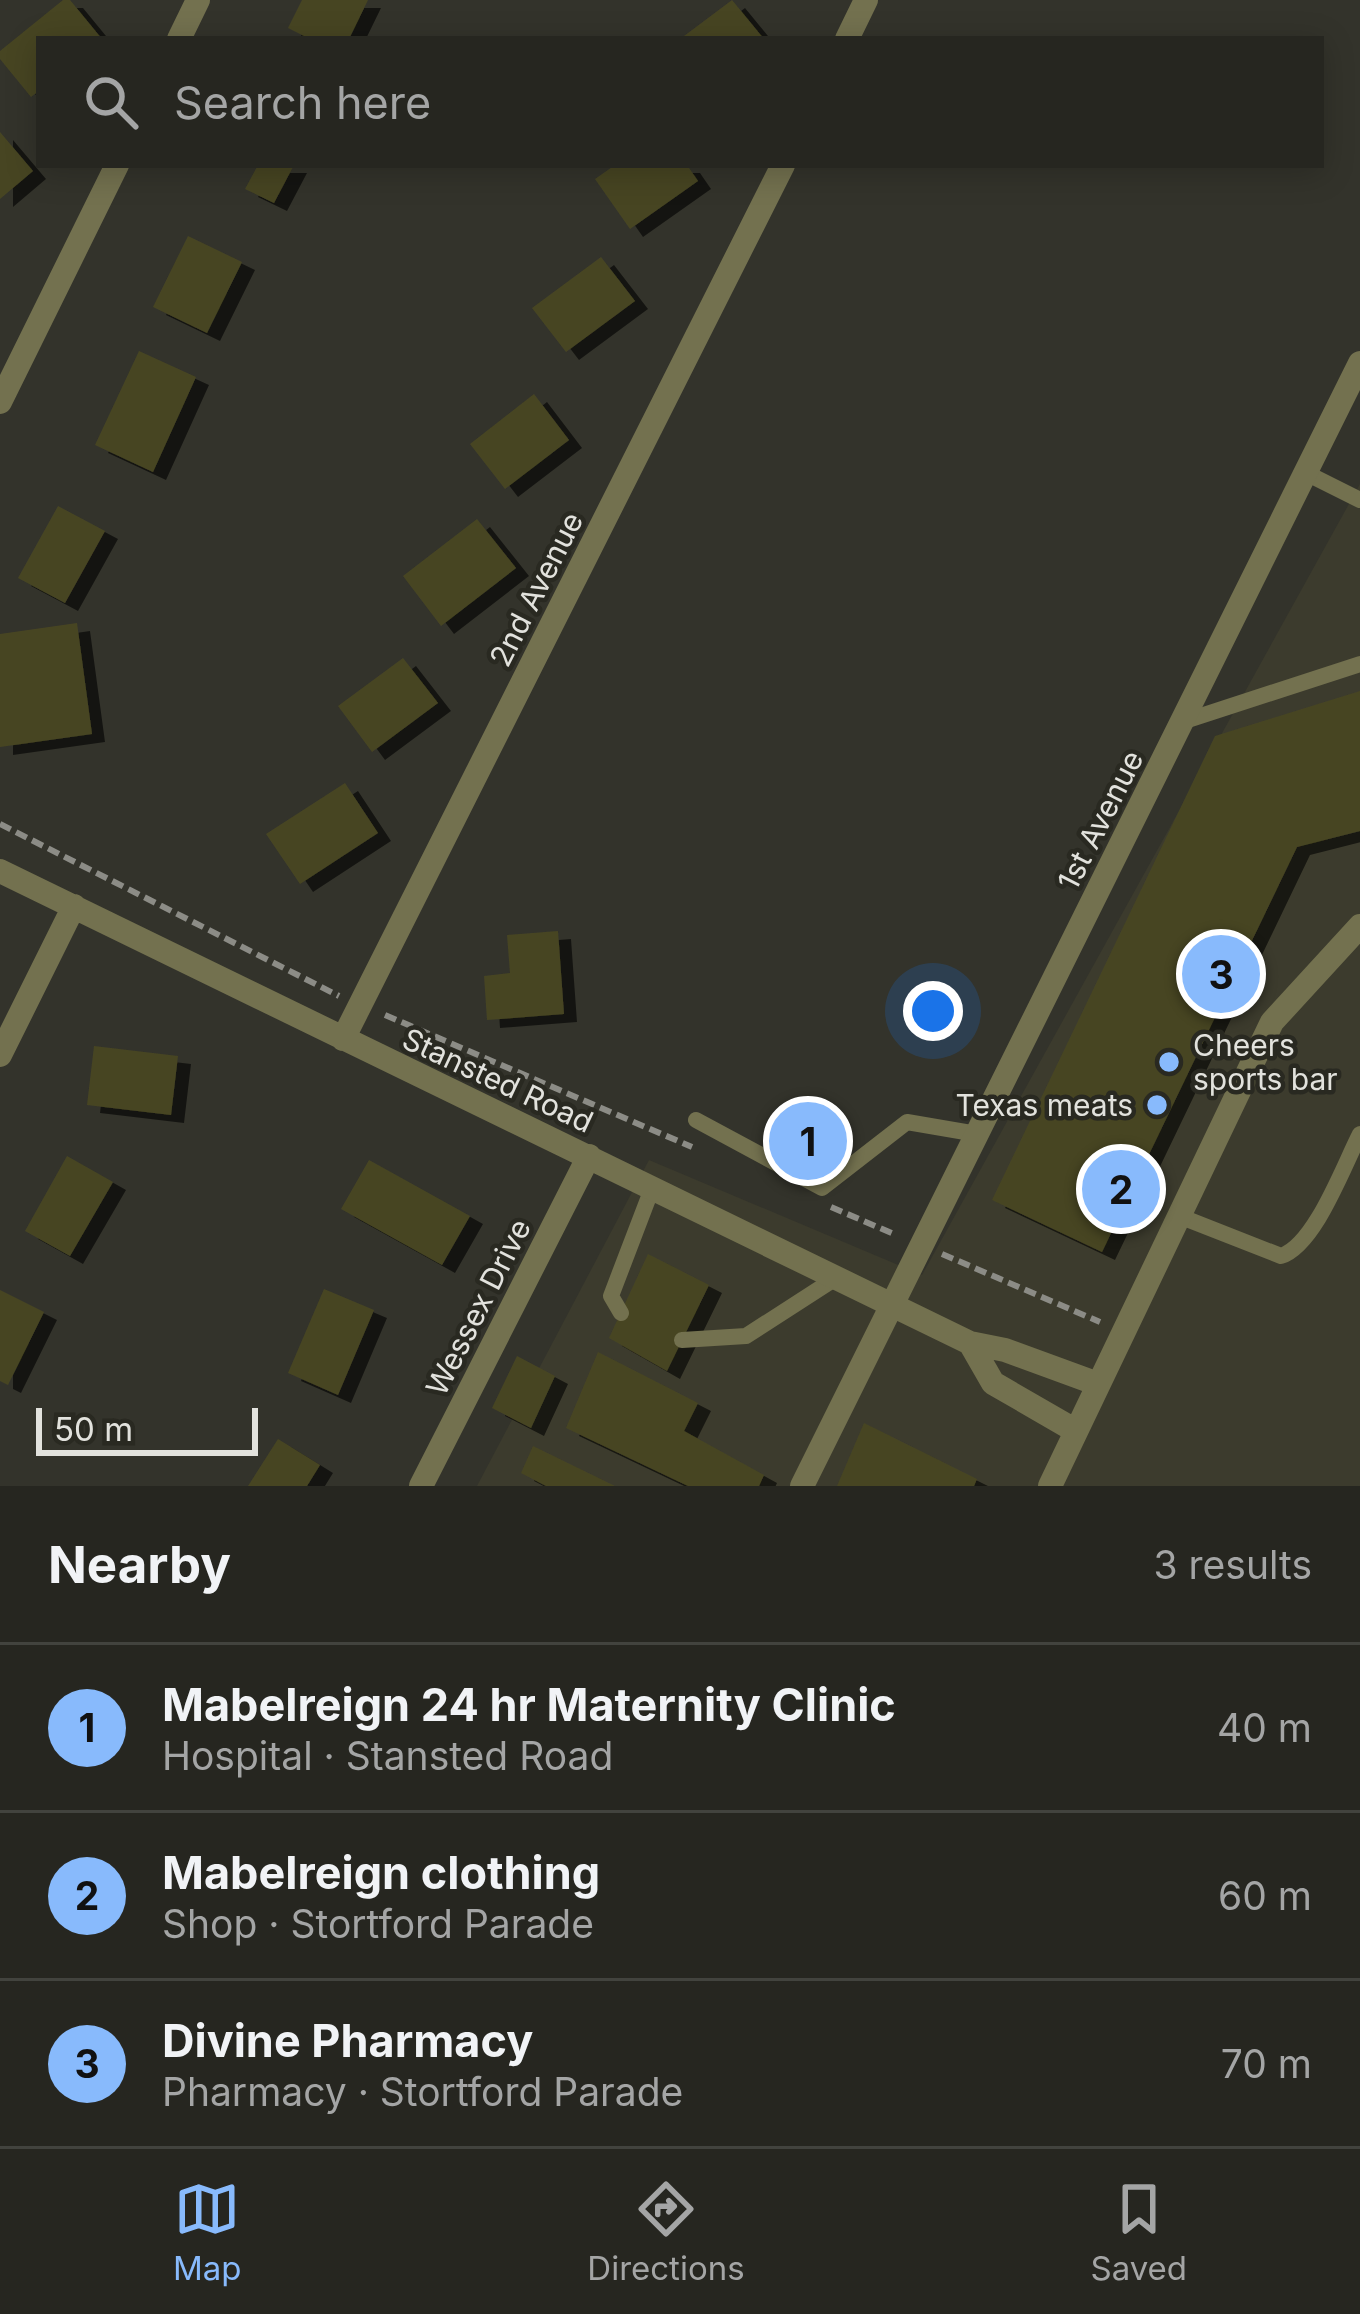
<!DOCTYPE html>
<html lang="en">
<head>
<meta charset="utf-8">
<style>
  body { margin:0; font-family:Inter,sans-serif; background:#2e2e29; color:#f1f3f6 }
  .scale { position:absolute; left:36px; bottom:30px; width:222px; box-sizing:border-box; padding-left:12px; border:6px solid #e2e2dd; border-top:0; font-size:33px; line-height:42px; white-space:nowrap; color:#e2e2dd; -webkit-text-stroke:9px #292921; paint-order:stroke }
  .you { position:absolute; left:933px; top:1011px; width:42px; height:42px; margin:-30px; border:9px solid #fff; border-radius:50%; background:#1a73e8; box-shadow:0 0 0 18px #1a73e833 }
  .badge { display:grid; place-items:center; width:78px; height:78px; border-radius:50%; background:#88bafc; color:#111; font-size:39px; font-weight:700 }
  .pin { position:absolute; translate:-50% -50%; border:6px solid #fff; box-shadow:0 3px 12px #0006 }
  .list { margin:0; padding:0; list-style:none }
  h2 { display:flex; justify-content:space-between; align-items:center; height:156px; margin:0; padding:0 48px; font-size:51px }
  h2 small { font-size:39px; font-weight:400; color:#a4a5a5 }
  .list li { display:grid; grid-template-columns:78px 1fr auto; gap:36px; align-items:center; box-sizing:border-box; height:168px; padding:0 48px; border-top:3px solid #42433e }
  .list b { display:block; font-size:45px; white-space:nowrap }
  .list p { margin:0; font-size:39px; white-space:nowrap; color:#a4a5a5 }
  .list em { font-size:39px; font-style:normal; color:#a4a5a5 }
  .icon { flex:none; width:66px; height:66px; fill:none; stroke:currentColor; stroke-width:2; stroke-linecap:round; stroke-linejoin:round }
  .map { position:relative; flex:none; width:1360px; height:1486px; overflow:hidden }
  .search { position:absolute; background:#262620; box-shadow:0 6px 30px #0003; left:36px; right:36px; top:36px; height:132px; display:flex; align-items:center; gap:30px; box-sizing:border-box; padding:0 42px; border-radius:0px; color:#a4a5a5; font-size:45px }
  .sheet { height:660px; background:#262620 }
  nav { display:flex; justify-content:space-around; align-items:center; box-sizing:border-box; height:168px; border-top:3px solid #42433e; background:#262620; font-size:33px; color:#a4a5a5 }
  nav a { display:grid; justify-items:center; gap:6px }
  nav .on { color:#88bafc }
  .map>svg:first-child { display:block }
  .built { fill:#3c3b2d }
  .building { fill:#474523; filter:url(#shadow) }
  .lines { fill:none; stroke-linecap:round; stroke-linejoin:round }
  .path { stroke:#8c8c86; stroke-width:6; stroke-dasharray:12 6; stroke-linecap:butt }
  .lane { stroke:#73714f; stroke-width:16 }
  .street { stroke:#73714f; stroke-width:24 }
  .poi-dot { fill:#88bafc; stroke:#292921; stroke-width:4.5 }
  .labels { text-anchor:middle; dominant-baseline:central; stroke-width:9; stroke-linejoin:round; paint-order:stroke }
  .street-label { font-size:30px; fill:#e2e2dd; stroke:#292921 }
  .poi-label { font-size:30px; fill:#e2e2dd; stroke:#292921; text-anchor:start }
</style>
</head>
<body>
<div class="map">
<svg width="1360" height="1486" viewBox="0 0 1360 1486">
  <defs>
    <filter id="shadow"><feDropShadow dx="13" dy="8" stdDeviation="0" flood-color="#0009"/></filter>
  </defs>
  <rect width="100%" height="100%" fill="#33332b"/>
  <path class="built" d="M1360,484V1486H477L649,1160L922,1275Z"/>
  <path class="building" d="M63,0H70L102,39H39V91L31,97L0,59V51Z
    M302,0H368L349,39H310L288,28Z
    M732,0L764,39H680Z
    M0,132L33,171L0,199Z
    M258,165H294L274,203L245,189Z
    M615,165H687L698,181L630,229L595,179Z
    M188,236L242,262L207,333L153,307Z
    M601,257L635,301L566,352L532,308Z
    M139,351L196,377L153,472L95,445Z
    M534,394L569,440L505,489L470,444Z
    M58,506L105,531L65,603L18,578Z
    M477,519L516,568L441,626L403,576Z
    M77,623L92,734L0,747V634Z
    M403,658L438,703L372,752L338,706Z
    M1360,691V831L1297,847L1102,1252L992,1200L1215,736Z
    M345,783L378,833L300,884L266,834Z
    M558,931L564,1014L487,1020L484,976L510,973L507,935Z
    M94,1046L178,1056L171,1115L87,1105Z
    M67,1156L113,1182L70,1256L25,1231Z
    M369,1160L470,1216L442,1265L341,1209Z
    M648,1254L709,1285L667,1371L609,1338Z
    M324,1289L374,1310L338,1395L288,1373Z
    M0,1290L44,1312L8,1385L0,1381Z
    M598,1352L698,1403L684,1431L764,1475L759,1486H688L566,1428Z
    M517,1356L555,1376L531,1428L492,1408Z
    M864,1423L977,1479L974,1486H837Z
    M278,1439L320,1465L307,1486H248Z
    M533,1446L615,1486H546L521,1473Z"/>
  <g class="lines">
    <path class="path" d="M0,824L339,996
      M385,1015L692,1147
      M831,1207L896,1235
      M942,1254L1100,1322"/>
    <path class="lane" d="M1306,473L1360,500
      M1182,722L1360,664
      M696,1120L822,1188L907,1122L977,1134
      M1179,1216L1281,1256C1315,1245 1343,1167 1360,1134
      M621,1313L611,1296L653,1186
      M682,1340L746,1336L839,1276"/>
    <path class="street" d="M179,39L198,0
      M847,39L866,0
      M0,402L117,165
      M0,871L970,1343L1005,1350L1098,1384
      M343,1039L783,165
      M0,1055L74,906
      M970,1343L993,1383L1076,1431
      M421,1486L589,1156
      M802,1486L1360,363
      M1050,1486L1272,1022L1360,926"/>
  </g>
  <g class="poi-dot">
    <circle cx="1169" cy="1062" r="12"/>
    <circle cx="1157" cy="1105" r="12"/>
  </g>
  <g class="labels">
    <g class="street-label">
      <text transform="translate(536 589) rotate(-63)">2nd Avenue</text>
      <text transform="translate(1100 820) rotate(-63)">1st Avenue</text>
      <text transform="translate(498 1080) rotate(25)">Stansted Road</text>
      <text transform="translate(478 1307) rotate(-63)">Wessex Drive</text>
    </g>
    <g class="poi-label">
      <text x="1193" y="1045">Cheers<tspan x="1193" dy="34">sports bar</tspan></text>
      <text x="1133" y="1105" text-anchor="end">Texas meats</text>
    </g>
  </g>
</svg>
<div class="scale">50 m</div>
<div class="you"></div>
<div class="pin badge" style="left:808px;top:1141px">1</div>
<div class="pin badge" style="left:1121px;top:1189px">2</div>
<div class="pin badge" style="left:1221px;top:974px">3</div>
<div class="search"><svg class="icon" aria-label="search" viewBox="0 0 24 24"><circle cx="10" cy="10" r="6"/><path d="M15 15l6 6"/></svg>Search here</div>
</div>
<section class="sheet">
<h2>Nearby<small>3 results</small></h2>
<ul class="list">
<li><span class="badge">1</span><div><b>Mabelreign 24 hr Maternity Clinic</b><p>Hospital · Stansted Road</p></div><em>40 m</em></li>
<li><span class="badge">2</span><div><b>Mabelreign clothing</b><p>Shop · Stortford Parade</p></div><em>60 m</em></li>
<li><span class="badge">3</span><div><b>Divine Pharmacy</b><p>Pharmacy · Stortford Parade</p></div><em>70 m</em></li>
</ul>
</section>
<nav>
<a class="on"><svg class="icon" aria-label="map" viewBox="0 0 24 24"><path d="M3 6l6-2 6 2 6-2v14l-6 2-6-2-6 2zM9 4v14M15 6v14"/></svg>Map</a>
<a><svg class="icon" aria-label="directions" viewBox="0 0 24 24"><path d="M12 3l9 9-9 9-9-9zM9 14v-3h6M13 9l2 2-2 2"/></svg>Directions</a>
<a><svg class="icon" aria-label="saved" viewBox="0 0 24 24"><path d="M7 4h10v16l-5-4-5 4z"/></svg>Saved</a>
</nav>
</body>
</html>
